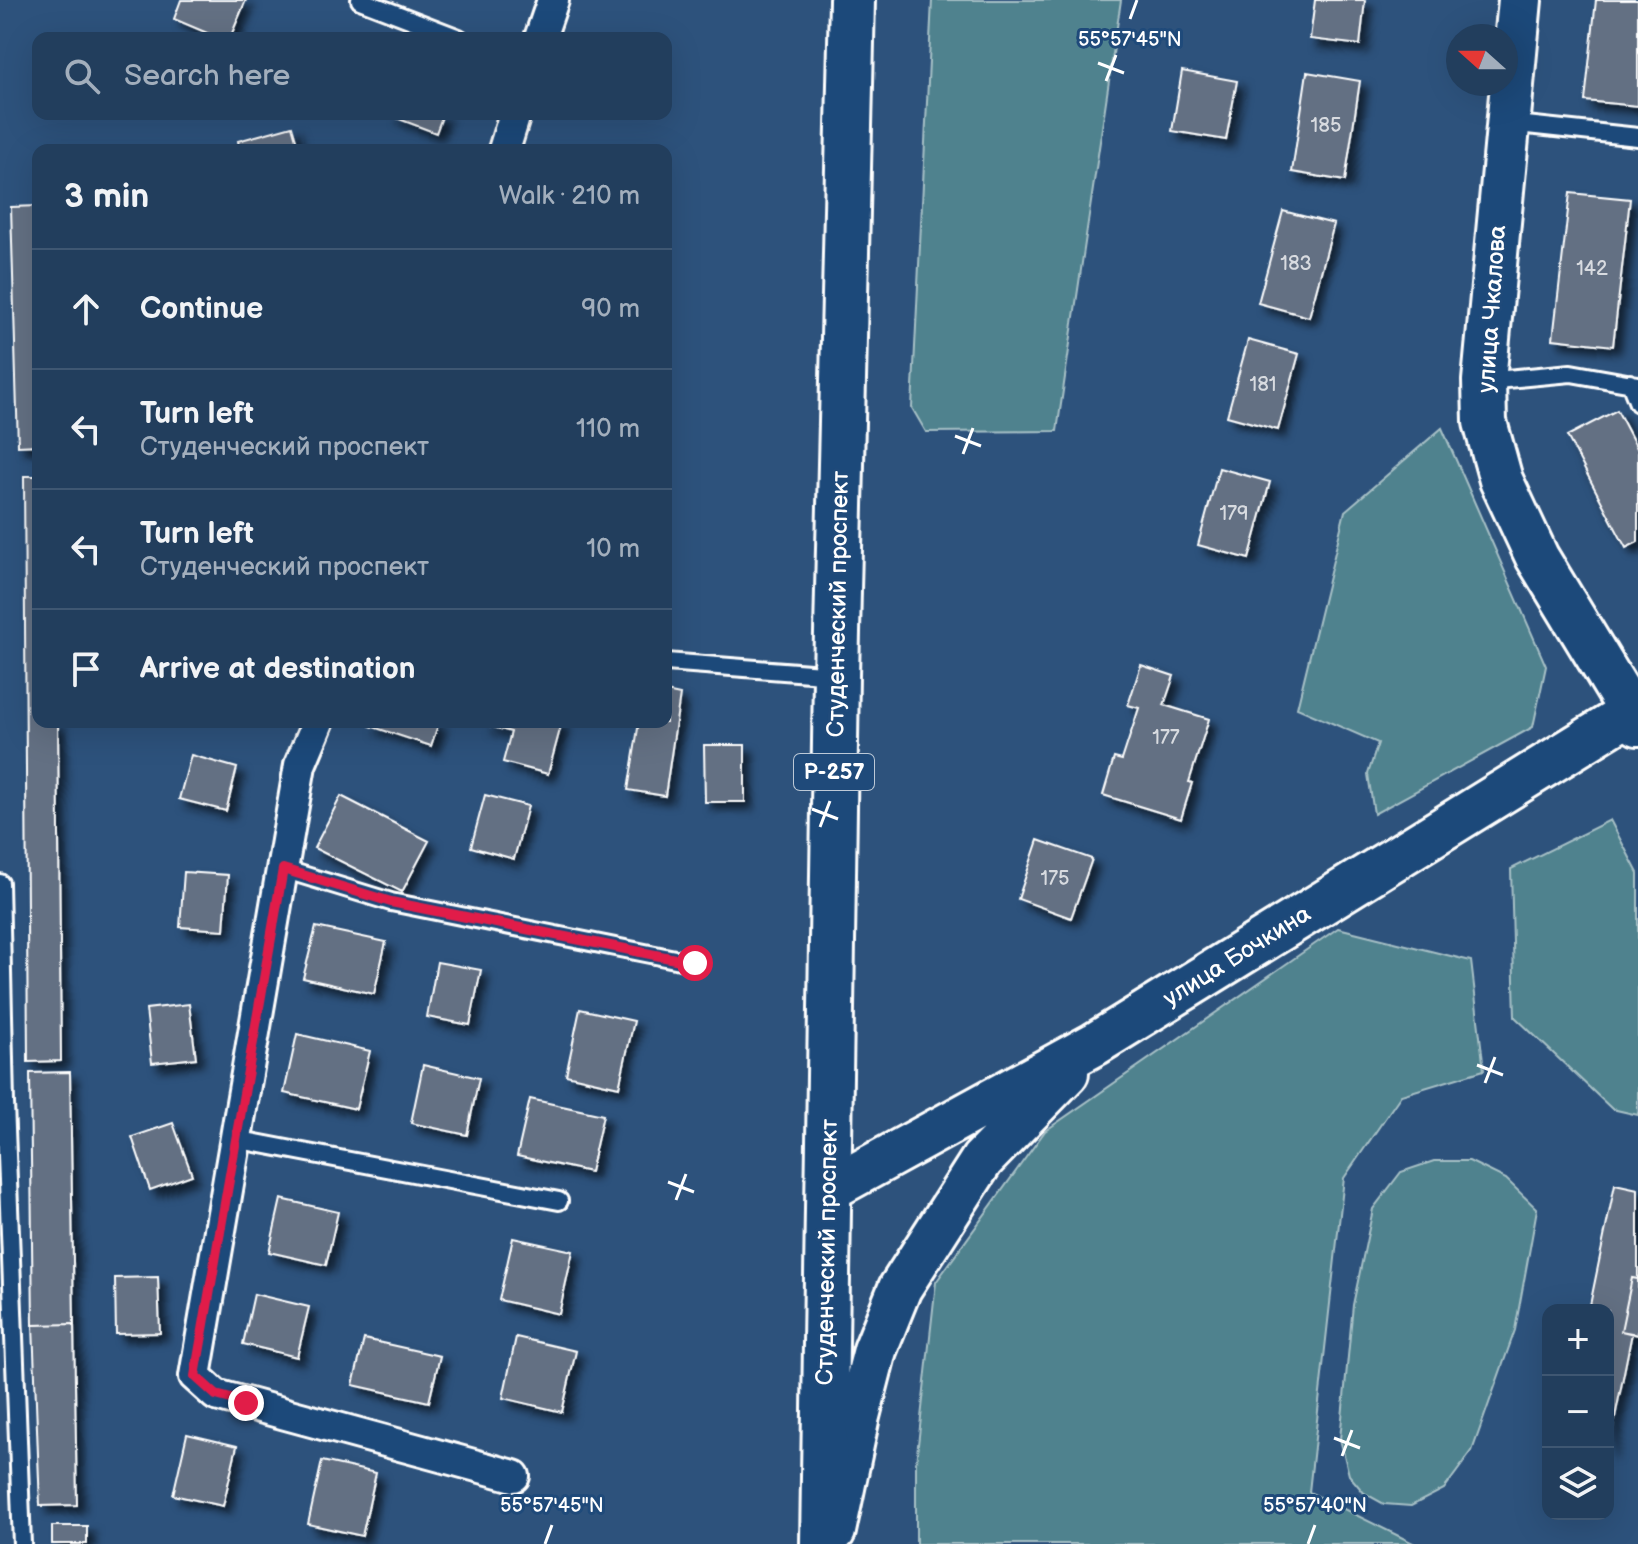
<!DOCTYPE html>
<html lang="en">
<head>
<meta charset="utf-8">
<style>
  body { margin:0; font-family:"Balsamiq Sans",sans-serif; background:#2a4563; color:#f1f3f6 }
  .controls { position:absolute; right:24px; bottom:24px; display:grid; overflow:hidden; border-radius:16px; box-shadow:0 8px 32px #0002 }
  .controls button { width:72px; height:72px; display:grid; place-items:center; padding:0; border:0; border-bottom:2px solid #3f5772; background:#223e5d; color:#f1f3f6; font:40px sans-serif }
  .compass { position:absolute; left:1446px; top:24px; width:72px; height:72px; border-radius:50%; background:#223e5d; box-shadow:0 8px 32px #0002; rotate:291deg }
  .stop { position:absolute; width:24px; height:24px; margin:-18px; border:6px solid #e11d48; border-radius:50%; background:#fff }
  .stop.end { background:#e11d48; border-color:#fff; box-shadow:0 2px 8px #0008 }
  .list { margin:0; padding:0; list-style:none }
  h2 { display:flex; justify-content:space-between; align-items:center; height:104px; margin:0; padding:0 32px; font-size:34px }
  h2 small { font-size:26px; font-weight:400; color:#a2aebc }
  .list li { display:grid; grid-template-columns:52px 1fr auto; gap:24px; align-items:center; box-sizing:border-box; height:120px; padding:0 32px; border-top:2px solid #3f5772 }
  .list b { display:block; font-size:30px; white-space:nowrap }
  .list p { margin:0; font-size:26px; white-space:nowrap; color:#a2aebc }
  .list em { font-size:26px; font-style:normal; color:#a2aebc }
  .icon { flex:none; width:44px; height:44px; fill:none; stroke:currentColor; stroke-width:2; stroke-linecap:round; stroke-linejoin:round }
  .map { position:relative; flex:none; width:1638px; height:1544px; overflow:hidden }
  .search { position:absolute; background:#223e5d; box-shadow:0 8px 32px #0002; left:32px; top:32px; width:640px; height:88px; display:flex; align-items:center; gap:20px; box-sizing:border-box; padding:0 28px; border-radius:16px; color:#a2aebc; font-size:30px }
  .panel { position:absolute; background:#223e5d; box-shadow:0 8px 32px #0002; left:32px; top:144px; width:640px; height:584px; border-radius:16px }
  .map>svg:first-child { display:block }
  .green { fill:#4f828e; stroke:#a7c0c6; stroke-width:2 }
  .building { fill:#647083; stroke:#fff; stroke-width:2; filter:url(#shadow) }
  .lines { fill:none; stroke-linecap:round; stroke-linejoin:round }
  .service-casing { stroke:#fff; stroke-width:22 }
  .minor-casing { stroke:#fff; stroke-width:36 }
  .secondary-casing { stroke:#fff; stroke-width:48 }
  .trunk-casing { stroke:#fff; stroke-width:50 }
  .service { stroke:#1f4a7a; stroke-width:16 }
  .minor { stroke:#1f4a7a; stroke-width:30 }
  .secondary { stroke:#1f4a7a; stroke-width:42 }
  .trunk { stroke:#1f4a7a; stroke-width:44 }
  .route { stroke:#e11d48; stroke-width:10 }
  .ticks { fill:none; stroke:#fff; stroke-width:3 }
  .labels { text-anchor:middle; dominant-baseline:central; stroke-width:6; stroke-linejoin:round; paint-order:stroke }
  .number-label { font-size:20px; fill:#d8dbe0 }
  .shield { fill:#1f4a7a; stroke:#bcc9d7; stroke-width:2 }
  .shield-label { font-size:22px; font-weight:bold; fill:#fff }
  .street-label { font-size:24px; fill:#fff; stroke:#1f4a7a }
  .ticks-label { font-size:20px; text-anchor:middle; fill:#fff; stroke:#1f4a7a; stroke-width:6; stroke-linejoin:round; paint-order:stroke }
</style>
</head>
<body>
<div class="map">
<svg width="1638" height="1544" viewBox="0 0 1638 1544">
  <defs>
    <filter id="shadow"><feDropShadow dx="7" dy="7" stdDeviation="4" flood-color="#0009"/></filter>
  </defs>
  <rect width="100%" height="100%" fill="#2d527c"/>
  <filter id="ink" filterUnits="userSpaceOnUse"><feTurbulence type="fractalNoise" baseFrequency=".0125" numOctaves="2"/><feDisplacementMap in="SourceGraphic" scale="16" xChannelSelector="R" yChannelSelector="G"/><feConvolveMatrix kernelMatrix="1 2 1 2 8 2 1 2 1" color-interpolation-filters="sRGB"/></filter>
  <g filter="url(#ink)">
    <path class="green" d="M932,0H1121L1057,431L926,432L912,408Z
      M1442,428L1546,666L1533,727L1374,814L1368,774L1378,743L1297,708L1345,511Z
      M1610,820L1638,873V1115L1612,1109L1515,1017L1511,869Z
      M1338,928L1471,961L1484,1070L1401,1095L1344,1178L1309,1492L1415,1544H916V1463L936,1282L1045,1131Z
      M1434,1161H1469L1506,1179L1537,1209L1515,1330L1472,1451L1444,1489L1411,1506L1384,1504L1364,1493L1349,1475L1340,1439L1353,1305L1373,1209L1401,1172Z"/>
    <path class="building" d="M181,0H246L230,38H219L174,19Z
      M1315,0H1365L1360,45L1310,39Z
      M1596,0H1638V106L1585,101Z
      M1182,71L1237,81L1226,140L1172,131Z
      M1307,72L1360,81L1345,181L1292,172Z
      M392,114H443L436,133L391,116Z
      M292,126L299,150H240L238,141Z
      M1570,193L1630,199L1613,346L1553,339Z
      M38,206V445L18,446L11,207Z
      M1283,211L1334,224L1309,317L1258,303Z
      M1248,340L1299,354L1278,430L1227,416Z
      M1617,410L1638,450V542L1626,548L1567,436Z
      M1219,468L1270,482L1249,559L1198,545Z
      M24,476H38V722H58L61,1061L28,1062Z
      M1141,665L1174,676L1164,705L1209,719L1189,782L1192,783L1181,819L1103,795L1114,758L1122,760L1139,708L1128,705Z
      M666,692L680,695L665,796L628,790L639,722H666Z
      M372,722H439L431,746L370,726Z
      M487,722H562L548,774L503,762L511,732L486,725Z
      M704,745H745V802H705Z
      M191,755L237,768L226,811L179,799Z
      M485,795L528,806L514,859L471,847Z
      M341,796L429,841L402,892L314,848Z
      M1038,840L1092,859L1071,918L1018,899Z
      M184,872L228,875L224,930L180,927Z
      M316,927L386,942L374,994L303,978Z
      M437,962L481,970L470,1025L427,1017Z
      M189,1004L196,1058L152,1063L146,1009Z
      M580,1009L634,1021L619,1087L566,1075Z
      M297,1034L370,1051L356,1109L284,1093Z
      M423,1065L479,1078L467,1135L411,1123Z
      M70,1072L74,1324L33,1325L30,1073Z
      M530,1099L603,1115L590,1172L517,1156Z
      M173,1123L192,1175L150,1190L132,1137Z
      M1615,1184L1638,1189V1279L1632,1278L1621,1331L1632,1333L1608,1452V1310H1589Z
      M281,1199L338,1212L326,1265L269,1252Z
      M513,1238L573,1251L559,1314L499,1300Z
      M158,1277L160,1333L116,1334L115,1278Z
      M1632,1278L1638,1279V1335L1621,1331Z
      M254,1294L309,1307L297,1357L243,1344Z
      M74,1324L77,1505L40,1506L33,1325Z
      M516,1337L576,1351L562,1412L503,1398Z
      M364,1339L440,1356L429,1402L353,1385Z
      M187,1434L237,1446L223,1506L173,1495Z
      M322,1461L376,1473L362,1536L308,1524Z
      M52,1526H87V1544H52Z"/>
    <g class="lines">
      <g class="service-casing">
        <path id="service" d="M360,0L459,38
          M1508,123L1638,137
          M1485,381L1571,373L1638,385
          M1630,383L1638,403
          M666,662L836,675
          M283,869L391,902L695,963
          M0,883L5,1103L22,1544
          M235,1139L559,1201"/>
      </g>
      <g class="minor-casing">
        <path id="minor" d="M540,38L553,0
          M504,150L515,114
          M318,722L300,765L195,1376L216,1395L514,1476"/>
      </g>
      <g class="secondary-casing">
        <path id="secondary" d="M1520,0L1484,381L1485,422L1501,480L1537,557L1638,724
          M828,1190L1095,1044L1638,708
          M834,1531L858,1416L875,1350L900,1288L982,1160L1067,1073"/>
      </g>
      <g class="trunk-casing">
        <path id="trunk" d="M823,1544L836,675L852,0"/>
      </g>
      <use href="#service" class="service"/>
      <use href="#minor" class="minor"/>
      <use href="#secondary" class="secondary"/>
      <use href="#trunk" class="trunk"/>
    </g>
  </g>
  <g class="lines" filter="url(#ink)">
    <path class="route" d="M246,1403L216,1395L195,1376L283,869L391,902L695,963"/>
  </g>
  <path class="ticks" d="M1130,19L1137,0M1098,63L1124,73M1106,81L1116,55M955,436L981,446M963,454L973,428M812,809L838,819M820,827L830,801M1477,1065L1503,1075M1485,1083L1495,1057M668,1182L694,1192M676,1200L686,1174M1334,1438L1360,1448M1342,1456L1352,1430M545,1544L552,1525M1308,1544L1315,1525"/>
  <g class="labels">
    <g class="number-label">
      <text x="1326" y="126">185</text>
      <text x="1296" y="264">183</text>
      <text x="1592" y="269">142</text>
      <text x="1263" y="385">181</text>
      <text x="1234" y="514">179</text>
      <text x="1166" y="738">177</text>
      <text x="1055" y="879">175</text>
    </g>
    <rect class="shield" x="794" y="754" width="80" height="36" rx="6"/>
    <g class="shield-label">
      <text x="834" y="772">Р-257</text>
    </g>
    <g class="street-label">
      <text transform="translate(1492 309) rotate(-86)">улица Чкалова</text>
      <text transform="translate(838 604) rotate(-89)">Студенческий проспект</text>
      <text transform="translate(1237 956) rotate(-32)">улица Бочкина</text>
      <text transform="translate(827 1252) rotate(-89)">Студенческий проспект</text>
    </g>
  </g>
  <g class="ticks-label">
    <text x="1130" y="46">55°57'45"N</text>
    <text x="552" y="1512">55°57'45"N</text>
    <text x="1315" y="1512">55°57'40"N</text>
  </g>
</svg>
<div class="controls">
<button>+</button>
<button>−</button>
<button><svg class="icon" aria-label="layers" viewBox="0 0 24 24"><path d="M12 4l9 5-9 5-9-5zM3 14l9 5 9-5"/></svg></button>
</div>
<svg class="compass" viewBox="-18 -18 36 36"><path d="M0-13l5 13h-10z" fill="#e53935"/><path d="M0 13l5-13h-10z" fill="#a2aebc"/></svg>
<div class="stop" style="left:695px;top:963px"></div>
<div class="stop end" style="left:246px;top:1403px"></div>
<div class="search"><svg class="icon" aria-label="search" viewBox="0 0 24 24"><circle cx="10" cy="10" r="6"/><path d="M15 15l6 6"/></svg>Search here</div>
<section class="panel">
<h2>3 min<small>Walk · 210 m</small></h2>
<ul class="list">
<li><svg class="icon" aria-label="ahead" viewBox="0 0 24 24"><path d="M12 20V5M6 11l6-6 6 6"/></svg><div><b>Continue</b></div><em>90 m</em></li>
<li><svg class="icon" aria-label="left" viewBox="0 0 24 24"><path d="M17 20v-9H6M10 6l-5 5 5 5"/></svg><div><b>Turn left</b><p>Студенческий проспект</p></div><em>110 m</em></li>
<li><svg class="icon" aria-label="left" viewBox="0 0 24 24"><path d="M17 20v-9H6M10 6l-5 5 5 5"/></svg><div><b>Turn left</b><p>Студенческий проспект</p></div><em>10 m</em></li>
<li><svg class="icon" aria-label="arrive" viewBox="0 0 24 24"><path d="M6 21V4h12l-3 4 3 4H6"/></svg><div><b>Arrive at destination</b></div></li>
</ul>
</section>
</div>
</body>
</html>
